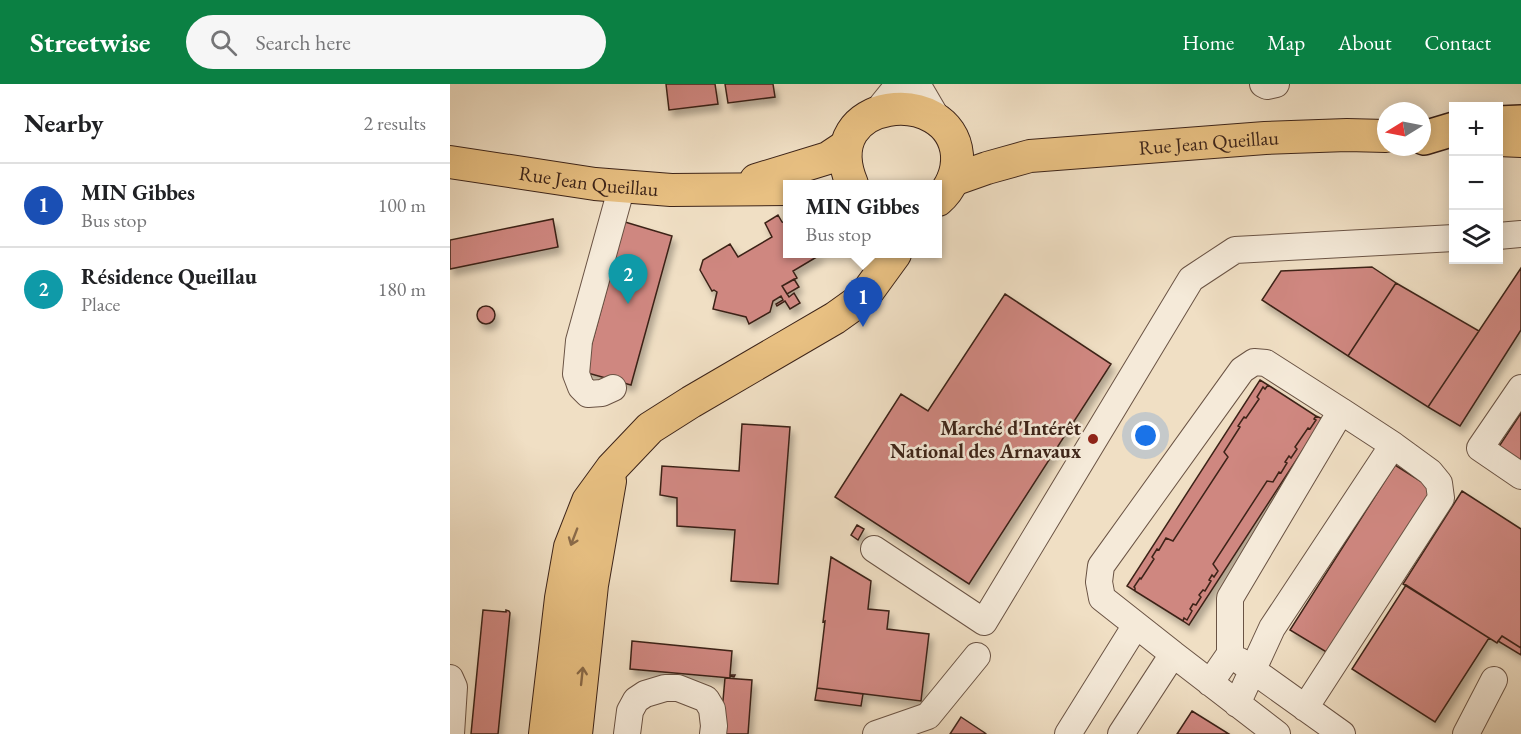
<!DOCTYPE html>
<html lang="en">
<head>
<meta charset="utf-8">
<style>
  body { margin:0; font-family:"EB Garamond",serif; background:#f6f6f6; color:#202124 }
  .controls { position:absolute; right:18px; top:18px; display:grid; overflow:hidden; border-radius:0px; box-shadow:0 3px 15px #0003 }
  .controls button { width:54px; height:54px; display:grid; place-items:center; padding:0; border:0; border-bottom:2px solid #e0e0e0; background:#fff; color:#202124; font:30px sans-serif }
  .compass { position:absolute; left:927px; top:18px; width:54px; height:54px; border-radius:50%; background:#fff; box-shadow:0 3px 15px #0003; rotate:260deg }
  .you { position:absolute; left:696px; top:352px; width:21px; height:21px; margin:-15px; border:4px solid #fff; border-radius:50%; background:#1a73e8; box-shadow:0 0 0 9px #1a73e833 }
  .badge { display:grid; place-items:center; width:39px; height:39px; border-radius:50%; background:#0b8043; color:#fff; font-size:20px; font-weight:700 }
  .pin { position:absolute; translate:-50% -50px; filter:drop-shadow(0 2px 3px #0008) }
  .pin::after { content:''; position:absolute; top:32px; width:21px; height:18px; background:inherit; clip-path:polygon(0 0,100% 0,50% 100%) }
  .popup { position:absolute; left:333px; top:96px; width:159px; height:78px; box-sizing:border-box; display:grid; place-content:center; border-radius:0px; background:#fff; filter:drop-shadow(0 2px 4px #0005); font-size:20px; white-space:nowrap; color:#757577 }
  .popup b { font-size:22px; color:#202124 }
  .popup::after { content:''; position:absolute; left:50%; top:100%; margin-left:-12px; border:12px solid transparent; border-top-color:#fff }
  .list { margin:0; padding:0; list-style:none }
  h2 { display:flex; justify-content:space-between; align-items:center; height:78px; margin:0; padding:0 24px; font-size:26px }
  h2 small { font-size:20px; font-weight:400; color:#757577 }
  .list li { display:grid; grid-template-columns:39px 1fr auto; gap:18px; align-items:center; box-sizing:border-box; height:84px; padding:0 24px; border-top:2px solid #e0e0e0 }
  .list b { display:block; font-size:22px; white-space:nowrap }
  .list p { margin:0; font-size:20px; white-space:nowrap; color:#757577 }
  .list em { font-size:20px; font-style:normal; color:#757577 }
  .icon { flex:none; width:33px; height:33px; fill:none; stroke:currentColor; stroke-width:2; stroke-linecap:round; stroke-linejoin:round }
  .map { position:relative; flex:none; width:1071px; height:650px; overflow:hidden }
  header { display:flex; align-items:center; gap:36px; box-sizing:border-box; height:84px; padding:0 30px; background:#0b8043; color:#fff }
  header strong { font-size:28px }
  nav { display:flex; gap:33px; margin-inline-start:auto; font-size:21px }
  .search { width:420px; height:54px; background:#f6f6f6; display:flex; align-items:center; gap:15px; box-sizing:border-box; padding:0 21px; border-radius:33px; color:#757577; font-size:22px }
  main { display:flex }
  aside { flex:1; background:#fff }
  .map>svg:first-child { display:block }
  .building { fill:#cf8780; stroke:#3d2419; stroke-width:1.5; filter:url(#shadow) }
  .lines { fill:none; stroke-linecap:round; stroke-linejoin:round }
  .minor-casing { stroke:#6a5344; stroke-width:28 }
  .major-casing { stroke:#3d2419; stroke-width:34 }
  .highway-casing { stroke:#3d2419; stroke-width:36 }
  .minor { stroke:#f5ead9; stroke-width:26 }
  .major { stroke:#e8c082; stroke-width:32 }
  .highway { stroke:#e8c082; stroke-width:33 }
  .oneway { stroke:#8a6a48 }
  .poi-dot { fill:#8f2418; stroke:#f5ead9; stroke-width:2 }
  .labels { text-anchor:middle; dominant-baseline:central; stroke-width:5; stroke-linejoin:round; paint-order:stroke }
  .street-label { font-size:20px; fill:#3d2419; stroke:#f5ead9 }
  .poi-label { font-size:20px; font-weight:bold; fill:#3d2419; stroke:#f5ead9; text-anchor:end }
</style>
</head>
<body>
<header>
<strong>Streetwise</strong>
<div class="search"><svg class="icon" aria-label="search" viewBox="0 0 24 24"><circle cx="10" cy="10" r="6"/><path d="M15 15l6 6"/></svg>Search here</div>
<nav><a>Home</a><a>Map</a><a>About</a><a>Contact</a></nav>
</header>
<main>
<aside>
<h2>Nearby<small>2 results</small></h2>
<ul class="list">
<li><span class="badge" style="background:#1a4fb4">1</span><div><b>MIN Gibbes</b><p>Bus stop</p></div><em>100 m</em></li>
<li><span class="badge" style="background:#0f9aa8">2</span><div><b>Résidence Queillau</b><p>Place</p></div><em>180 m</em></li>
</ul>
</aside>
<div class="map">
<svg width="1071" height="650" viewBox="0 0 1071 650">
  <defs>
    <filter id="shadow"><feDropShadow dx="3.5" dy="6" stdDeviation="3" flood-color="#0004"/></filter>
  </defs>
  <rect width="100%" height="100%" fill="#f0dfc4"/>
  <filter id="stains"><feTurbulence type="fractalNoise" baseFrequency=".00333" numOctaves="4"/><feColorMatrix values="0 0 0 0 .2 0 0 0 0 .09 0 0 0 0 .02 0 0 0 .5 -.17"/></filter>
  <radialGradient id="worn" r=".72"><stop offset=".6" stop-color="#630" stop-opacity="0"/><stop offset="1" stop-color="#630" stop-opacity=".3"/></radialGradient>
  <path class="building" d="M216,0H265L268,20L219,26Z
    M275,0H323L325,13L278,19Z
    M328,131L332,138L338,140V170H369L370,171L343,187L347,194L332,202L339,213L344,209L350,219L340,225L335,217L327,222L326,220L333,216L331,212L323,217L320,228L299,240L296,233L263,225L267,208L264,206L262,207L250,186L253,176L280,160L288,173L322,153L315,139Z
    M103,135L108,163L0,185V156Z
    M175,138L222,152L181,301L134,288Z
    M922,183L946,199L898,272L812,216L831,187Z
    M1071,184V246L1010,342L978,323Z
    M344,195L349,203L337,210L332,202Z
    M946,199L1029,247L978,323L898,272Z
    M555,210L661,280L519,500L385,413L451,310L478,327Z
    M27 231a9 9 0 1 1 18 0a9 9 0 1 1-18 0Z
    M810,296L818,301L815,305L813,303L807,313L809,315L796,334L794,333L788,342L790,343L774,368L778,373L723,457L716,454L709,466L707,465L702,473L704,475L691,495L690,494L684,503L685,504V507L677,502Z
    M818,301L866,332L864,335L866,336L860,345L858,344L845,363L847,365L841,374L839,372L835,378L837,379L831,389L829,388L823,398L817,397L763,480L768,487L764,493L762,491L759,496L761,497L755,507L753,506L749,511L751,513L746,521L743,520L740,525L742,527L737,536L734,534L733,537L685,507V504L684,503L690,494L691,495L704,475L702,473L707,465L709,466L716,454L723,457L778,373L774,368L790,343L788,342L794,333L796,334L809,315L807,313L813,303L815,305Z
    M1071,329V383L1046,367Z
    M866,332L873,335L739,541L733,537L734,534L737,536L742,527L740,525L743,520L746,521L751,513L749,511L753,506L755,507L761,497L759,496L762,491L764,493L768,487L763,480L817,397L823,398L829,388L831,389L837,379L835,378L839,372L841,374L847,365L845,363L858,344L860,345L866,336L864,335Z
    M292,340L340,343L328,500L281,497L285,446L227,442V414L210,411L212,382L289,387Z
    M945,381L983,405L878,569L840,546Z
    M1012,407L1071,445V564L1052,552L1047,559L953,500Z
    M407,441L414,445L408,456L401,451Z
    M381,473L421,497L418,525L439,527L437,545L479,550L471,617L367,604L375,537L373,538Z
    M956,501L1039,554L985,638L902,585Z
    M33,526L56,528V526L59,527L60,529L48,650H21Z
    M1052,552L1071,564V571L1048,557Z
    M182,557L282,567L280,591H285L284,593L280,592V594L180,585Z
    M275,594L302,596L298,650H270Z
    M367,604L413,610L411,622L365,616Z
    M742,627L779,650H727Z
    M511,633L535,649L536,650H500Z"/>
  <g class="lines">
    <g class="minor-casing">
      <path id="minor" d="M467,0L484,29
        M813,0L817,2L826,0
        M432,21L449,0
        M1048,152L1071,150
        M163,304L152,309L138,310L131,303L126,290L129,257L172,102
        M1071,304L1030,364L1071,392
        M424,465L534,538L741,195L785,166L1004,154
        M723,570L652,514L649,498L651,482L792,286L804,278L816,279L891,327
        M790,577L892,650
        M0,594L4,603L1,650
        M760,599L780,570V514L891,327L943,361L822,544L787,620
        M855,624L991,414L989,399L980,388L943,361
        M177,650L180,627L186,616L195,610L215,604H228L256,615L262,625L264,642L263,650
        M426,650L478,632L527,572
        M618,650L686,541
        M671,650L723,570L827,650
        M1016,650L1044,596"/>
    </g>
    <g class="major-casing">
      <g id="major">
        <path d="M1048,56L1071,57"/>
        <path id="s1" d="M0,78L145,100L221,106L338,105"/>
        <path d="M306,96L378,74L396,62"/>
        <path id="s2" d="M503,96L537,84L580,72L815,54L897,51L936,52"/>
        <path d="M402,100C365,12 501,0 507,71C508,88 501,105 488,116"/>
        <path d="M95,650L111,514L120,463L138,417L162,384L200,344L241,318L385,234L413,214L445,170"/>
        <path d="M126,650L142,501L160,397"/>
      </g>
    </g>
    <g class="highway-casing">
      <path id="highway" d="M1048,39L1071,38
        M974,54L1004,45"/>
    </g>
    <use href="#minor" class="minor"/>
    <use href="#major" class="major"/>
    <use href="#highway" class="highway"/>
  </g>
  <defs><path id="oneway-shaft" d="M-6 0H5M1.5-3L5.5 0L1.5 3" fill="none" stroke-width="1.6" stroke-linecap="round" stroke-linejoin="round" transform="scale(1.5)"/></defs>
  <g class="oneway">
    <use href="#oneway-shaft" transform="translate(124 453) rotate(111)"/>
    <use href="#oneway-shaft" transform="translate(132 592) rotate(-84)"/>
  </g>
  <circle class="poi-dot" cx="643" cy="355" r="6"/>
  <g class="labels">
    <g class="street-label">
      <text stroke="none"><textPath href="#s2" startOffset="260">Rue Jean Queillau</textPath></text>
      <text stroke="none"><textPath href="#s1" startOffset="140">Rue Jean Queillau</textPath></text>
    </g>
    <g class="poi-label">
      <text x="631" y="344">Marché d'Intérêt<tspan x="631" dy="23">National des Arnavaux</tspan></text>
    </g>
  </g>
  <rect width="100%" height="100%" filter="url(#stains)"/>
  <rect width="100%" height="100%" fill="url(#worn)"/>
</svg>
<div class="controls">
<button>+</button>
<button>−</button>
<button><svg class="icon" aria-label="layers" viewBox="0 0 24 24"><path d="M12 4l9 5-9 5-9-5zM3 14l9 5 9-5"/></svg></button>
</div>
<svg class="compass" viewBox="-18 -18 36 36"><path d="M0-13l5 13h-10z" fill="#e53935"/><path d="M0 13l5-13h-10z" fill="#757577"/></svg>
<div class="you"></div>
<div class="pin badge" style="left:413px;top:243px;background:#1a4fb4">1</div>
<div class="popup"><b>MIN Gibbes</b>Bus stop</div>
<div class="pin badge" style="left:178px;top:220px;background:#0f9aa8">2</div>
</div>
</main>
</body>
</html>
